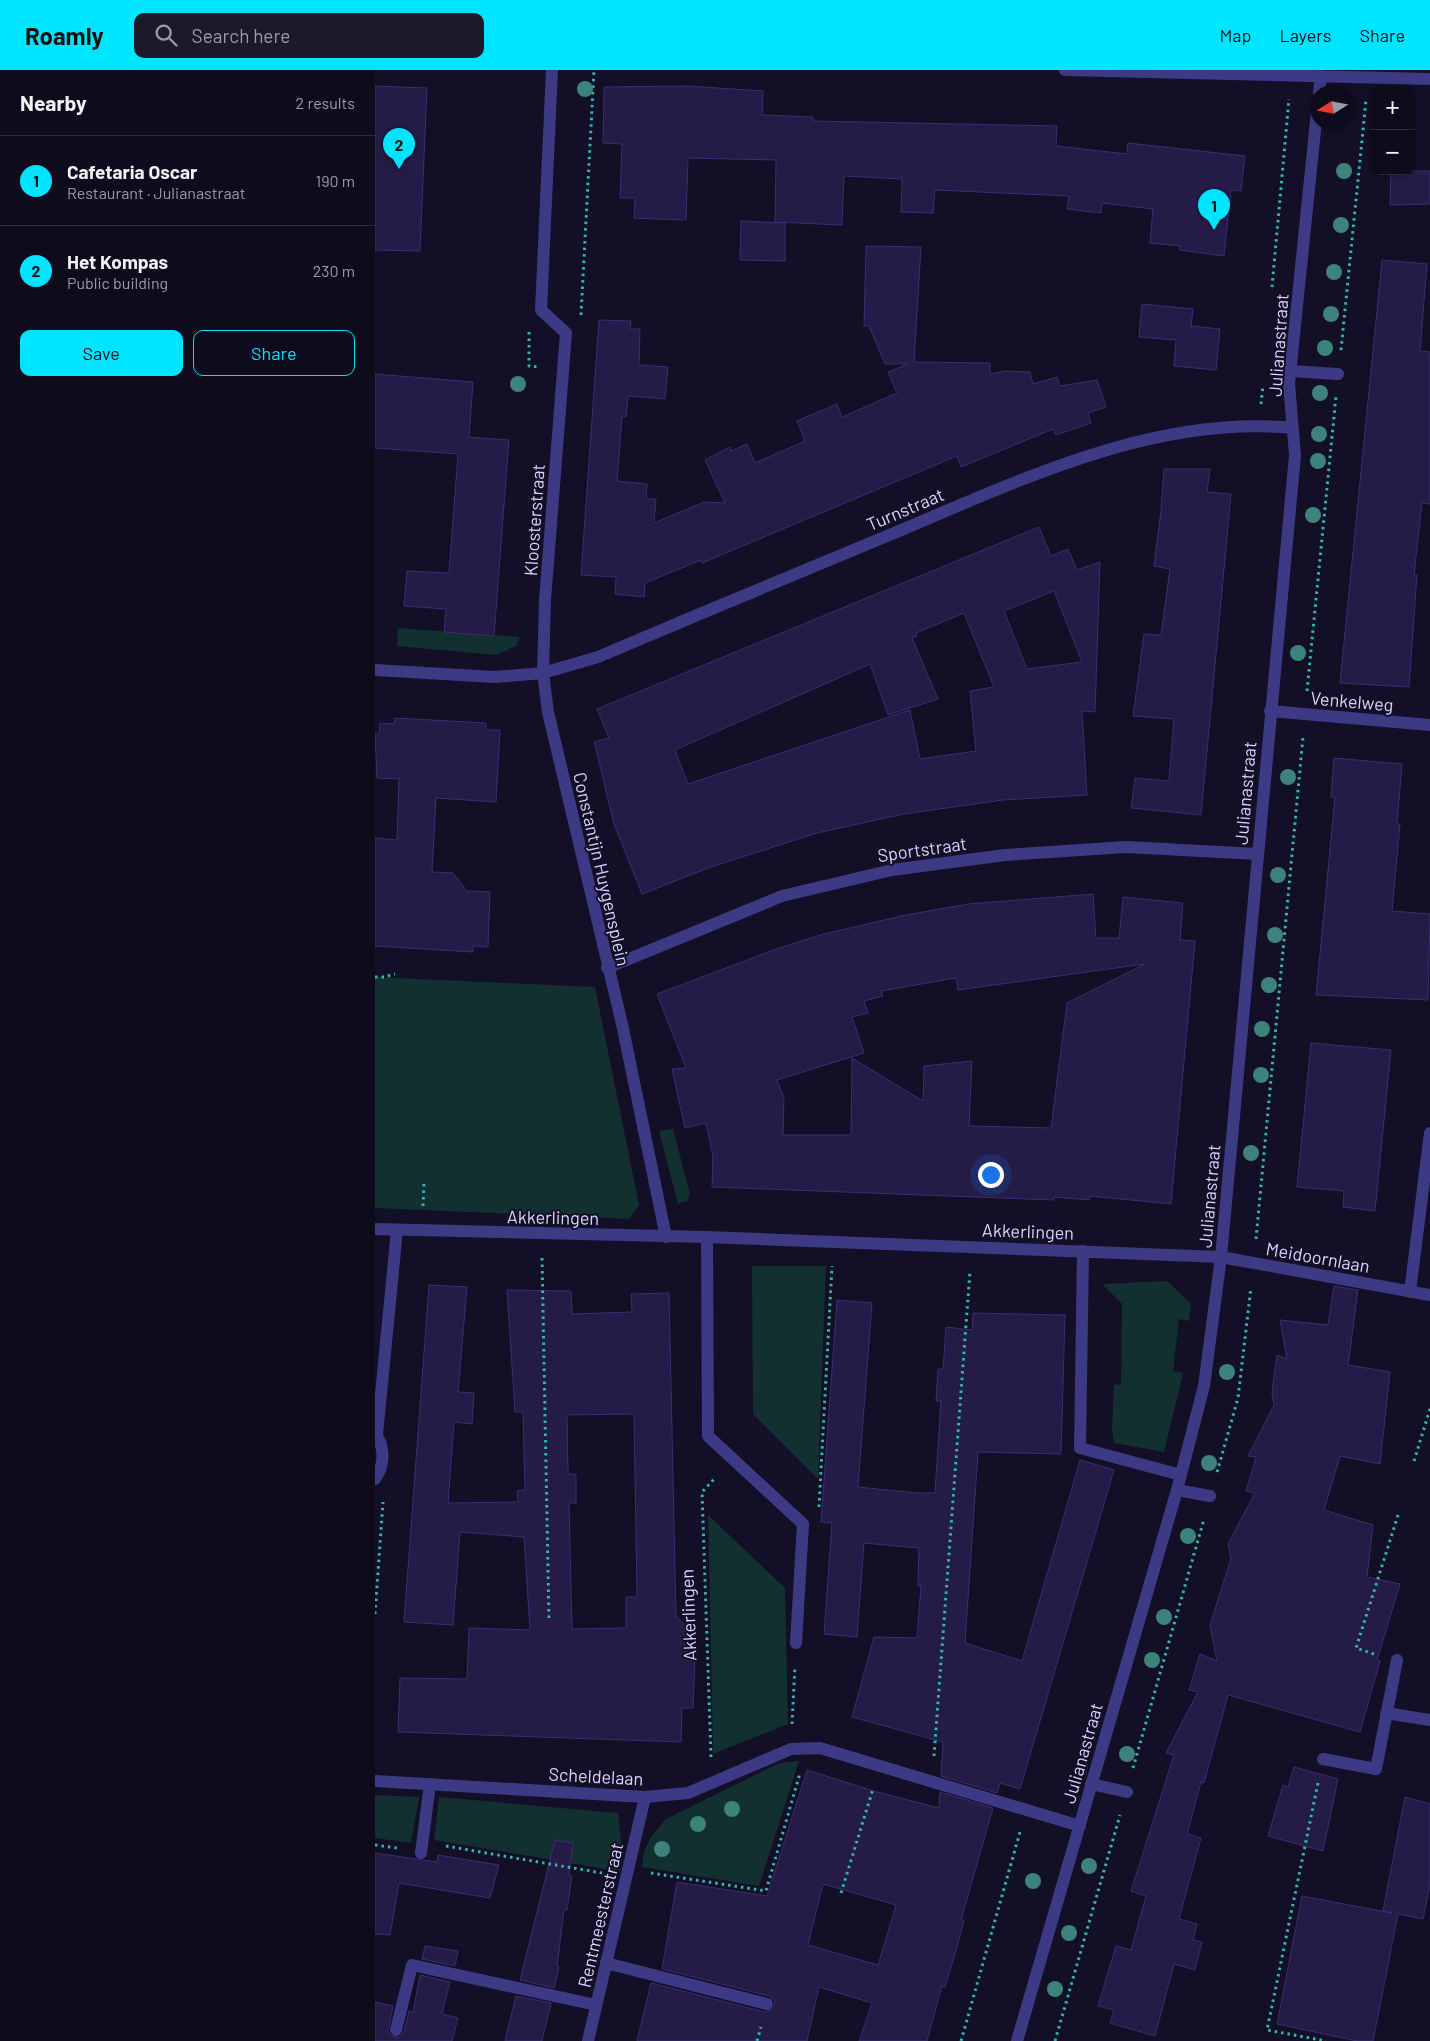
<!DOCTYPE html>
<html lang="en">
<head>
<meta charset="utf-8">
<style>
  body { margin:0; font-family:Barlow,sans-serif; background:#1c1929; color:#f1f3f6 }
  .controls { position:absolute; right:15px; top:15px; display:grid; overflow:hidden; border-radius:10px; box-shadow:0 1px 4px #0004 }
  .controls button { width:45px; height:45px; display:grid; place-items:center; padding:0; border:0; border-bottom:1px solid #2e2b3b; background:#0e0b1c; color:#f1f3f6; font:25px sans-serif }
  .compass { position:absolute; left:935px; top:15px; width:45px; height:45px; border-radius:50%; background:#0e0b1c; box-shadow:0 1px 4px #0004; rotate:259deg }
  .you { position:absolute; left:615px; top:1104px; width:18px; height:18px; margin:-12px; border:4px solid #fff; border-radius:50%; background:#1a73e8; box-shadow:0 0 0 8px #1a73e833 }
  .badge { display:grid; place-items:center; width:32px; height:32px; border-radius:50%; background:#00e5ff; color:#111; font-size:16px; font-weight:700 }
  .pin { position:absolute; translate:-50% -41px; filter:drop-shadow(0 1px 2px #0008) }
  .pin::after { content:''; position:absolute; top:26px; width:18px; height:15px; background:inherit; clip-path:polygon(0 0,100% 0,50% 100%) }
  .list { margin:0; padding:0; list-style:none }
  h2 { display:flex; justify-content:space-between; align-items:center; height:65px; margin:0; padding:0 20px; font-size:21px }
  h2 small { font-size:16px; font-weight:400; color:#9b9ba3 }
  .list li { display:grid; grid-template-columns:32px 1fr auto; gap:15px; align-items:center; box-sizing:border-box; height:90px; padding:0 20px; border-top:1px solid #2e2b3b }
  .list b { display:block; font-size:19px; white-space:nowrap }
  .list p { margin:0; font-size:16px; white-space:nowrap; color:#9b9ba3 }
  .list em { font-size:16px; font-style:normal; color:#9b9ba3 }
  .actions { display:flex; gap:10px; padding:15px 20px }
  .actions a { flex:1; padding:11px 0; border:1px solid #00e5ff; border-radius:10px; text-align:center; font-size:18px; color:#00e5ff }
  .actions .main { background:#00e5ff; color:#111 }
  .icon { flex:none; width:28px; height:28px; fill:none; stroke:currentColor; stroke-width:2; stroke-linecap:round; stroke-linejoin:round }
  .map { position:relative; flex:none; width:1055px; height:1971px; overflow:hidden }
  header { display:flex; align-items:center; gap:30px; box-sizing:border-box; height:70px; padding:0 25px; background:#00e5ff; color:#111 }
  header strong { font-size:24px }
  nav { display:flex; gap:28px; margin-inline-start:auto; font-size:18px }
  .search { width:350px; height:45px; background:#1c1929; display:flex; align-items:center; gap:12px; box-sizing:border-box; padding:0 18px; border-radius:10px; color:#9b9ba3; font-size:19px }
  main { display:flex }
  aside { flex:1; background:#0e0b1c }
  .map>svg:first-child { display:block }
  .green { fill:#12302f }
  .building { fill:#241b47; stroke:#3b2d73; fill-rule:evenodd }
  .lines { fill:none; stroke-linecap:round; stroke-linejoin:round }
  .path { stroke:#2fb8b0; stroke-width:3; stroke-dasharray:2.5 4; stroke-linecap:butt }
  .service { stroke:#3d3a85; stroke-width:12 }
  .minor { stroke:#3d3a85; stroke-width:12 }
  .tree { fill:#3d827b }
  .labels { text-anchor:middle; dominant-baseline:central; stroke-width:4; stroke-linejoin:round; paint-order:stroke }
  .street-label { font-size:18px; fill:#d9d4ff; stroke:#130f26 }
</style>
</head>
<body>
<header>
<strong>Roamly</strong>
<div class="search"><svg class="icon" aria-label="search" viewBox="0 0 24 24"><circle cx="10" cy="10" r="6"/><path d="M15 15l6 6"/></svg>Search here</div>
<nav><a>Map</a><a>Layers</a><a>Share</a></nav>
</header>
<main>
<aside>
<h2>Nearby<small>2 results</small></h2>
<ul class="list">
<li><span class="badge">1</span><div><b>Cafetaria Oscar</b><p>Restaurant · Julianastraat</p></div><em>190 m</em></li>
<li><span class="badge">2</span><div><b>Het Kompas</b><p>Public building</p></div><em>230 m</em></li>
</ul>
<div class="actions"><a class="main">Save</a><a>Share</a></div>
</aside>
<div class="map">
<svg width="1055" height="1971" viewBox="0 0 1055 1971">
  <rect width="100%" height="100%" fill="#130f26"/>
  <path class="green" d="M23,558L145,567L141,576L121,585L22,576Z
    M0,907L220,917L264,1135L254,1149L0,1138Z
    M298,1059L315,1124L312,1131L303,1134L284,1061Z
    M377,1196H451L443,1409L378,1344Z
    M792,1211L816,1234L814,1251L804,1249L798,1301L808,1303L789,1382L739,1373L737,1358L739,1314L746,1315L747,1234L727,1214Z
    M333,1445L410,1518L413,1654L338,1684Z
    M424,1691L384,1816L267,1797L269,1782L276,1767L291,1749L404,1693Z
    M0,1725L44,1727L36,1773L0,1768Z
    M64,1727L243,1743L247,1781L242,1801L59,1770Z"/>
  <path class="building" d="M0,16L52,18L45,181L0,180Z
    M312,16L388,21L387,45L438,47V51L682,56L681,76L752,84L753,73L870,86L866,121L856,120L849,186L805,180V176L775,173L778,139L727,133L726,143L692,139L694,126L560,120L558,143L526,142L527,109L469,106L467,155L400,152L401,90L313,88L311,150L259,148L260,128H245L247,74L228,73L229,17Z
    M1016,101H1055V134L1015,135Z
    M366,151L410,153V191L365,190Z
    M491,176L546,177L539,292L615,293V304L631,301L655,302L658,314L682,307L685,316L722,310L731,337L713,343L716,353L681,365L678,359L586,397L582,386L327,493L326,490L270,513L269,527L240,524L241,507L206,505L224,250L256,251L255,259H265L264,295L293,297L290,329L253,326L251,347L247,346L242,411L272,414L271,429H281L279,453L329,432L350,433L330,390L355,377L356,381L372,374L380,393L430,371L422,351L462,334L467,347L522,323L513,302L533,294H510L494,256H489Z
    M1007,190L1052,194L1045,281L1055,282V434L1047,433L1039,505H1042L1034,617L965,613Z
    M767,234L818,239L816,256L845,259L841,300L799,296L801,270L764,267Z
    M0,304L98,312L94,367L134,370L119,566L69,562L71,539L29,536L32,501L74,503L83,384L0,378Z
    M789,399H835L832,422L856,424L826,745L756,738L760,708L794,711L799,649L758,646L769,564L786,565L795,499L779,496L786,440Z
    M664,457L676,486L693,479L702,500L725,492L720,642L707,641L712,725L628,730L529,744L442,763L336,797L267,824L239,754L227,704L219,672L234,668L222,639ZM679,521L707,592L652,599L629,541ZM589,543L619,617L595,621L601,681L545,689L535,640L313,714L300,680L495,594L513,645L563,629L537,568L542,566L541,563Z
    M20,648L111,653V660H125L121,732L61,728L57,802L78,803L92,821L115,822L113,877L98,876V882L0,876V768L22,770L24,709L2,708L0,664H4L5,653L19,654Z
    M959,688L1027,694L1022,754H1025L1017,841L1055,844L1053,930L941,925L960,728L956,727Z
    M718,824L721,868H744L748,827L808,833L805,870L820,871L796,1134L715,1126V1130L679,1127V1130L337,1117L338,1086L331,1053L310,1058L297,999L311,998L282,924L404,878L449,864L531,845L593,834ZM770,894L692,933L676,1058L594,1056L597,991L549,996L548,1031L477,988L476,1065H408L409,1028L402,1010L489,983L477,947L493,943L489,931L508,926L506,921L581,908L583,920Z
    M936,973L1016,980L1000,1141L968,1137L969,1121L922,1117Z
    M54,1215L92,1217L83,1322L99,1323L97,1354L79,1352L73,1433L143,1432L142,1421L150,1420L148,1342H140L132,1220L196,1221L197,1244L257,1242L256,1224L294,1223L301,1546L321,1565L318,1638H307L306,1672L23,1662L25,1608L92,1609L94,1558L155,1560L149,1467L85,1462L78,1555L29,1552ZM259,1344L262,1527H251V1558L197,1559L194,1433H201V1404H193L192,1345Z
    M959,1216L983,1220L973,1295L1015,1302L1005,1394L965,1386L949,1440L998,1455L992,1507L1025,1514L1002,1590L1005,1591L985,1662L853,1625L829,1713L826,1712L812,1764L826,1768L804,1849L822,1854L818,1870L827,1872L820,1900L799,1894L780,1966L735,1953L739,1940L723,1936L741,1876L756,1880L771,1826L756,1821L799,1685L791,1683L823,1622L814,1620L825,1584L842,1591L835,1555L856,1489L853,1474L880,1423L871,1421L881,1387L873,1386L899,1335L897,1323L902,1285L912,1289L905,1250L953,1255Z
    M462,1230L497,1233L483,1417L542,1423H560L566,1331H561L563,1299H568L571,1257L597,1260L598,1243L690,1245L686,1384L603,1382L590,1573L647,1591L705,1390L739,1400L645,1719L625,1713L622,1723L566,1706L568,1672L477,1647L499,1567L542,1568L546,1516H543L544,1478L489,1473L482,1567L449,1564L457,1453L446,1452Z
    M919,1697L963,1709L948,1781L893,1766L908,1715L913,1717Z
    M432,1700L502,1722L564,1738L565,1722L618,1738L586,1850H589L580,1884L570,1917L567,1916L552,1971H484L497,1933L444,1917L432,1971H262L276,1913L390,1942L398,1939L400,1931L394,1926L287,1899L302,1812L392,1826ZM448,1814L521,1835L503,1895L433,1875Z
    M1030,1727L1055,1734V1813L1048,1849L1023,1844L998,1971H982L902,1954L927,1826L1017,1843L1008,1841Z
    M180,1770L198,1773L194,1806H197L192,1840H189L182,1896L184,1897L179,1918L145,1910Z
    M0,1783L62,1792L63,1785L124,1795L115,1828L24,1813L15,1865L0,1864Z
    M50,1876L83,1881L80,1896L47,1889Z
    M45,1905L75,1912L67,1944L83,1948L77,1971H0V1932L18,1936L13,1962L16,1966L24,1968L29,1962L34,1941L38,1942Z
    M141,1926L176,1933L167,1971H130Z"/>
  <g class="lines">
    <path class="path" d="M897,217L914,29
      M206,245L219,0
      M154,262V296L164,297
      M966,280L991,30
      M886,334L888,315
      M932,621L961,326
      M0,907H9L20,904
      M48,1136L49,1112
      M881,1169L928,667
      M167,1188L174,1552
      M1039,1391L1055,1339
      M842,1402L863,1328L876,1217
      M444,1437L457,1196
      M0,1544L8,1432
      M999,1584L981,1578L1024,1442
      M417,1654L420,1596
      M559,1686L595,1201
      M336,1687L327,1422L341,1407
      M758,1698L829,1449
      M943,1713L892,1960L951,1971
      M0,1775L22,1778
      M71,1776L227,1803
      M276,1803L391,1821L425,1703
      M466,1823L498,1719
      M382,1971L386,1957
      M586,1971L645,1762
      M680,1971L745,1745"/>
    <path class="service" d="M915,301L963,304
      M802,1420L835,1426
      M1011,1643L1055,1650
      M948,1689L1001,1699L1022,1590
      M716,1714L752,1722
      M46,1783L55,1714
      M231,1893L392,1934
      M21,1960L37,1895L221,1935"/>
    <path class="minor" d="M177,0L166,240L191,263L170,530L168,603L223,587C319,546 416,506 512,466C639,413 777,344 918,358
      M690,0L1055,9
      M944,22L946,6
      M0,600L120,607L168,603L173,642L247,954L291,1167
      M895,641L1055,655
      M232,898L407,826L517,800L630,785L751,777L882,784
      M0,1159L332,1167L846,1187L1055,1225
      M332,1167L333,1366L428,1454L421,1573
      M708,1181L705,1378L806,1405
      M1035,1222L1055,1063
      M0,1363C10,1376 10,1395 0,1409
      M2,1365L22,1160
      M0,1711L270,1727L313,1723L416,1679L445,1678L705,1756
      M213,1971L270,1727
      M642,1971L802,1420L829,1316L846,1187L920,385L914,314L942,41"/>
  </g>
  <g class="tree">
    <circle cx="210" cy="19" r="8"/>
    <circle cx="969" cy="101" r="8"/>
    <circle cx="966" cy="155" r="8"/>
    <circle cx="959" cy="202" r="8"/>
    <circle cx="956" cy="244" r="8"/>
    <circle cx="950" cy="278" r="8"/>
    <circle cx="143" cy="314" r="8"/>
    <circle cx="945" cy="323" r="8"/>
    <circle cx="944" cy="364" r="8"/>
    <circle cx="943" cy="391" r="8"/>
    <circle cx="938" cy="445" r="8"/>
    <circle cx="923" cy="583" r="8"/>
    <circle cx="913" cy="707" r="8"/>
    <circle cx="903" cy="805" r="8"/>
    <circle cx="900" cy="865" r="8"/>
    <circle cx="894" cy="915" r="8"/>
    <circle cx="887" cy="959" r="8"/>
    <circle cx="886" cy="1005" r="8"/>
    <circle cx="876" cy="1083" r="8"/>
    <circle cx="852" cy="1302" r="8"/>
    <circle cx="834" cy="1393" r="8"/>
    <circle cx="813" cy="1466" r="8"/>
    <circle cx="789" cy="1547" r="8"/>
    <circle cx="777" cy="1590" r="8"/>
    <circle cx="752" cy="1684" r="8"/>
    <circle cx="357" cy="1739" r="8"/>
    <circle cx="323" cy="1754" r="8"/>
    <circle cx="287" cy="1779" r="8"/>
    <circle cx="714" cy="1796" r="8"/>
    <circle cx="658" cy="1811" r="8"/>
    <circle cx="694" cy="1863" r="8"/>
    <circle cx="680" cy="1919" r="8"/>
  </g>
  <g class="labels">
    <g class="street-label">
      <text transform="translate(903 275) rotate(-86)">Julianastraat</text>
      <text transform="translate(530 439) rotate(-23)">Turnstraat</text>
      <text transform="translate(159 450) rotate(-86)">Kloosterstraat</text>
      <text transform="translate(977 631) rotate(5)">Venkelweg</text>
      <text transform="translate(870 723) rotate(-85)">Julianastraat</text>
      <text transform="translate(547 779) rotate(-8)">Sportstraat</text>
      <text transform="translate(227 799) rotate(77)">Constantijn Huygensplein</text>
      <text transform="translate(834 1126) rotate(-85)">Julianastraat</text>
      <text transform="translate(178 1147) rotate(1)">Akkerlingen</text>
      <text transform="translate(653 1161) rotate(2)">Akkerlingen</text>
      <text transform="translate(943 1187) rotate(10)">Meidoornlaan</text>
      <text transform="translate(313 1545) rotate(-92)">Akkerlingen</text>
      <text transform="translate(707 1683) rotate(-74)">Julianastraat</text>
      <text transform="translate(221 1706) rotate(3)">Scheldelaan</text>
      <text transform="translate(225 1845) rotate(-77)">Rentmeesterstraat</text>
    </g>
  </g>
</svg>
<div class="controls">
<button>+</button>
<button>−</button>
</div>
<svg class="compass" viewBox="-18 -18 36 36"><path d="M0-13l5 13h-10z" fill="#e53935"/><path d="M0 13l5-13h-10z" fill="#9b9ba3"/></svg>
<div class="you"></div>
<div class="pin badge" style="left:839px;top:160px">1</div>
<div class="pin badge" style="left:24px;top:99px">2</div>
</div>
</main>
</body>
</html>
